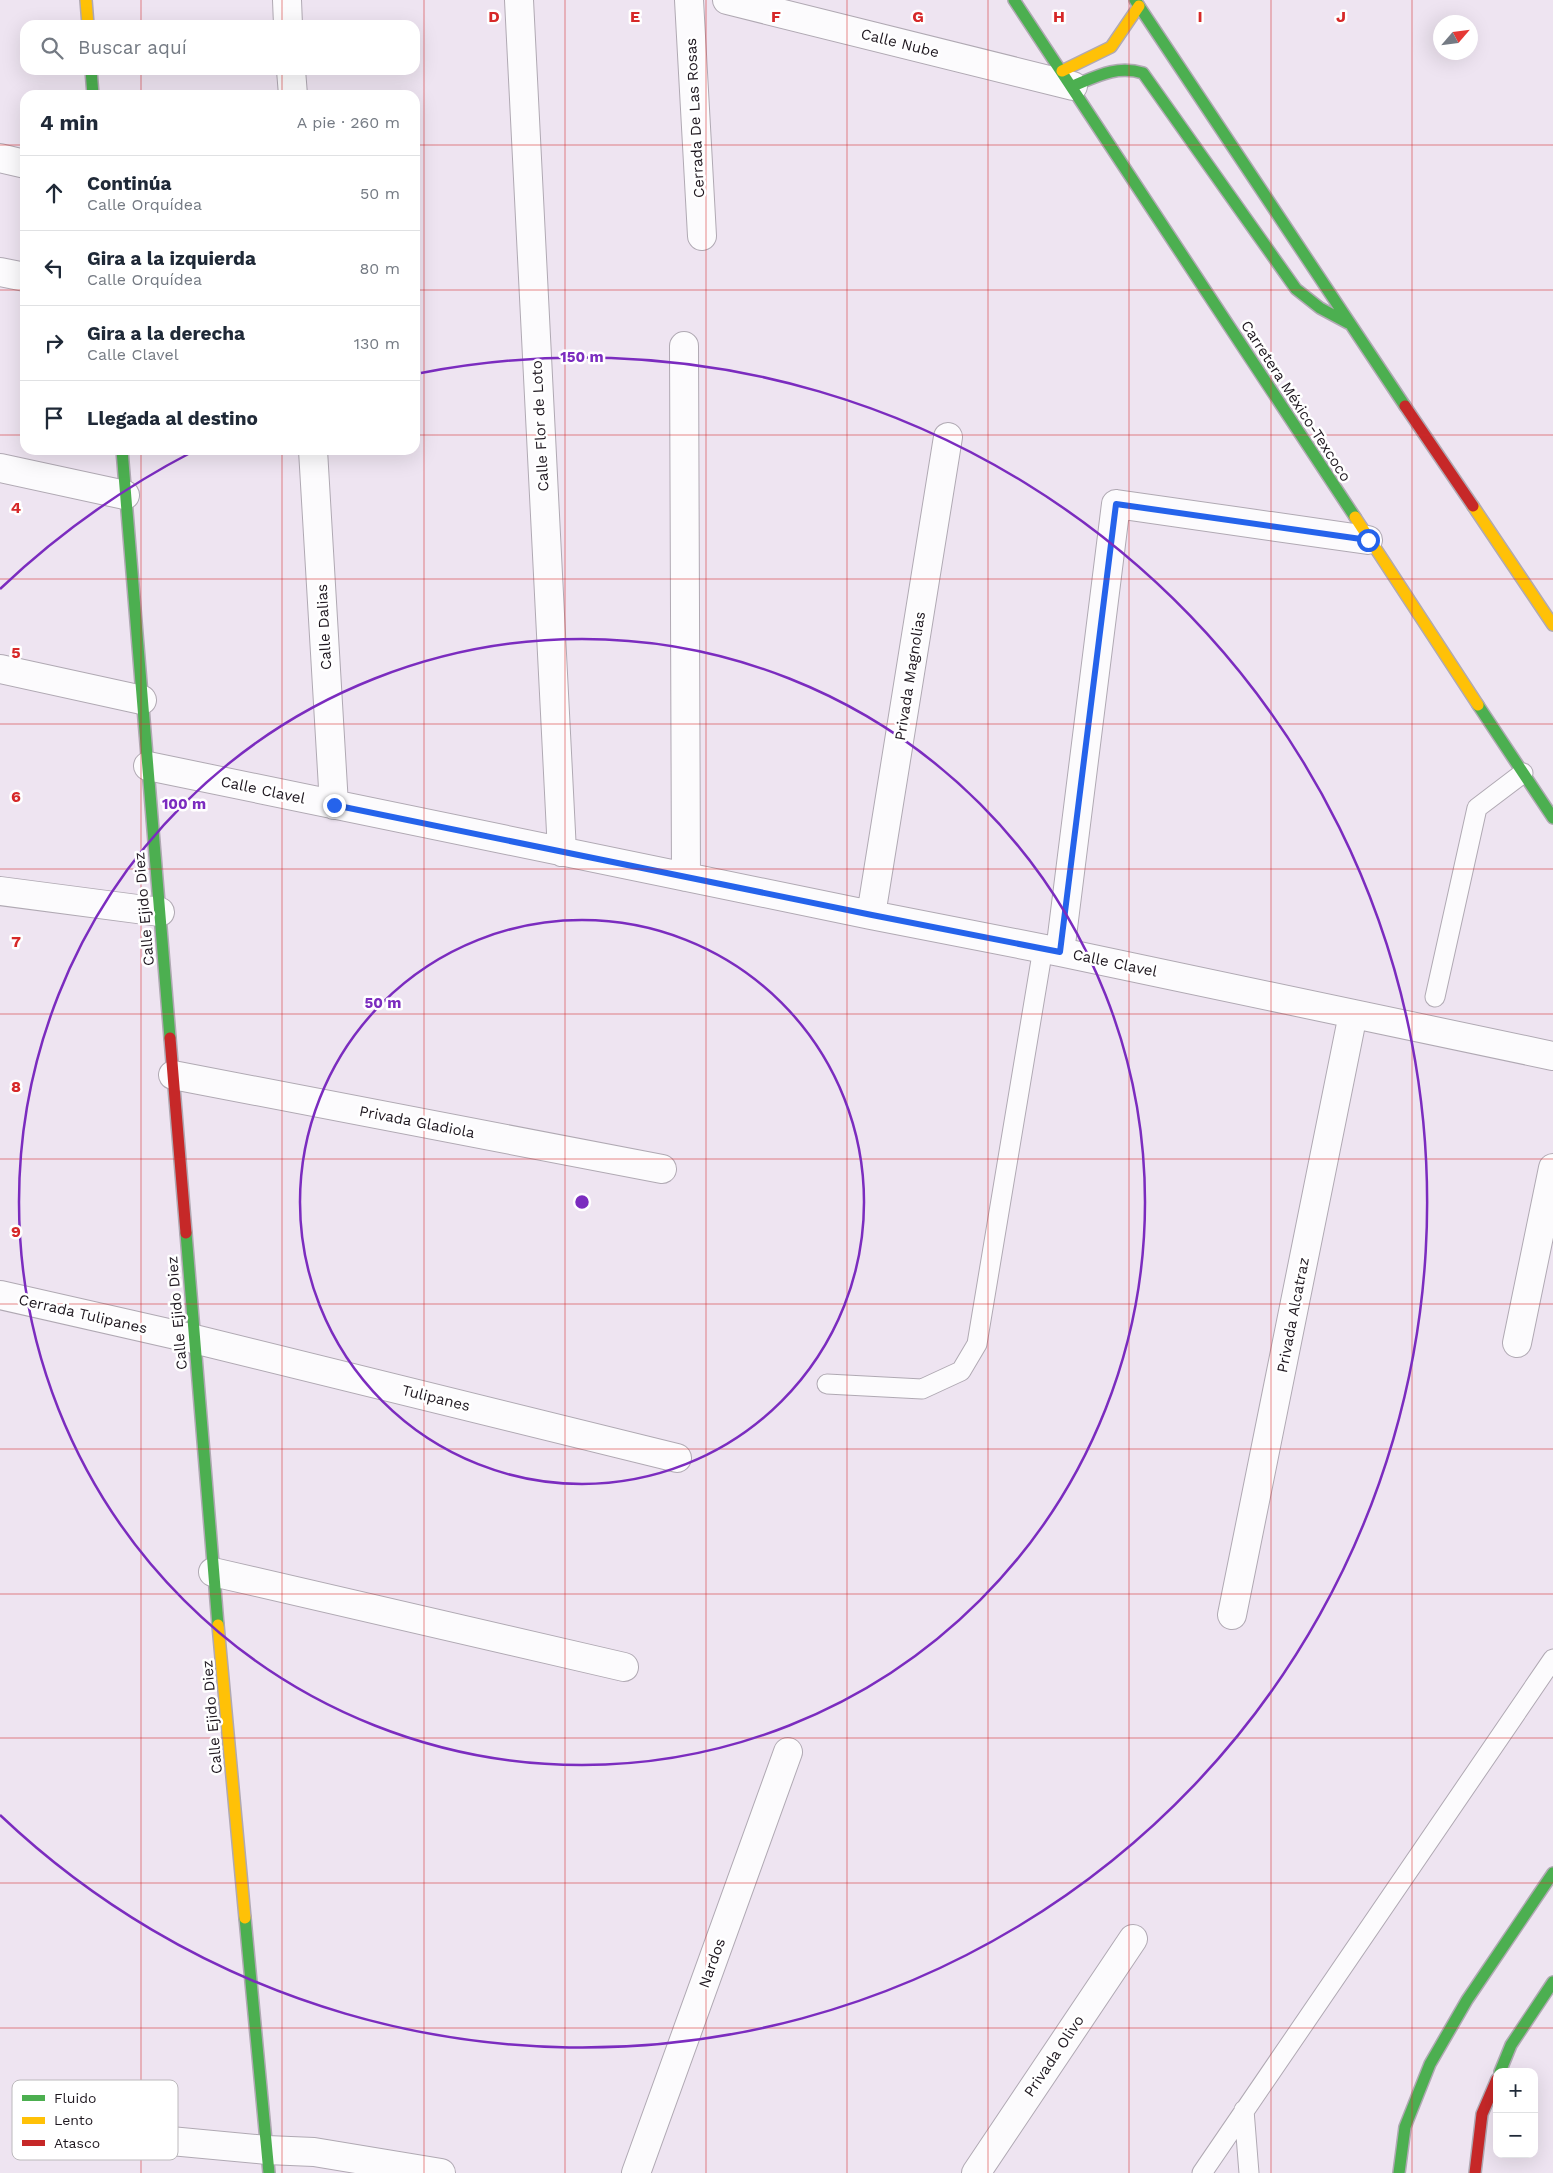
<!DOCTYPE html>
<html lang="es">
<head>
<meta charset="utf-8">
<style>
  body { margin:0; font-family:"Work Sans",sans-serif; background:#f6f6f7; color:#1f2937 }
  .controls { position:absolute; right:15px; bottom:15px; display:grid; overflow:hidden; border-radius:10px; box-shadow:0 5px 20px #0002 }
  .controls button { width:45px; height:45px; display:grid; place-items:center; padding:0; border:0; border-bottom:1px solid #e0e1e3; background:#fff; color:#1f2937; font:25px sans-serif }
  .compass { position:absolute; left:1433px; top:15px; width:45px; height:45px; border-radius:50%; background:#fff; box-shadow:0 5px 20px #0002; rotate:62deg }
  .stop { position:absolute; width:15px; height:15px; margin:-11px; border:4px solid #2563eb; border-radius:50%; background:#fff }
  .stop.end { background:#2563eb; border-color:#fff; box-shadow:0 1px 5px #0008 }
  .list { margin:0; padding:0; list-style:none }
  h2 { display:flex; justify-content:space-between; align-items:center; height:65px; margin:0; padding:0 20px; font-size:21px }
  h2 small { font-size:16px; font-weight:400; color:#747a83 }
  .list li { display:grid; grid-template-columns:32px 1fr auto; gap:15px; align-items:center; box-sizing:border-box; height:75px; padding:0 20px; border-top:1px solid #e0e1e3 }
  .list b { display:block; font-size:19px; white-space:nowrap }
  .list p { margin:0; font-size:16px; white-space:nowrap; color:#747a83 }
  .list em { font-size:16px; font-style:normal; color:#747a83 }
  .icon { flex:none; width:28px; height:28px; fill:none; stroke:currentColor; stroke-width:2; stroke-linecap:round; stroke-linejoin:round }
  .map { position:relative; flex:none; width:1553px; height:2173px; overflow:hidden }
  .search { position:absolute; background:#fff; box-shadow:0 5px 20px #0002; left:20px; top:20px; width:400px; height:55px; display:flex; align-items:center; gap:12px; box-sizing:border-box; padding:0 18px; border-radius:15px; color:#747a83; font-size:19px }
  .panel { position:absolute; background:#fff; box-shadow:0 5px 20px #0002; left:20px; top:90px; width:400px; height:365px; border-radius:15px }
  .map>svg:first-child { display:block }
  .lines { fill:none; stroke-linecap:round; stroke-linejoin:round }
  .lane-casing { stroke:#b0a9b3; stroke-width:21 }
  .street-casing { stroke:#b0a9b3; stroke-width:30 }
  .fast-casing { stroke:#b0a9b3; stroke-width:14 }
  .slow-casing { stroke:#b0a9b3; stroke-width:14 }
  .jam-casing { stroke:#b0a9b3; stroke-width:14 }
  .lane { stroke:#fcfbfd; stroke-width:19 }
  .street { stroke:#fcfbfd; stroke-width:28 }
  .fast { stroke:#4caf50; stroke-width:11 }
  .slow { stroke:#ffc107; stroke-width:11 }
  .jam { stroke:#c62828; stroke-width:11 }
  .route { stroke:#2563eb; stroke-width:6 }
  .grid { fill:none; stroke:#d62828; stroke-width:1; stroke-opacity:0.55 }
  .ring { fill:none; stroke:#7b2cbf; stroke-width:2.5 }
  .labels { text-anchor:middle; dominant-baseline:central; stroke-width:5; stroke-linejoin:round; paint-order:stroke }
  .street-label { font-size:15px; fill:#1e171f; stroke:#fff }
  .key { fill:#fff; stroke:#bcb9bc; stroke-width:1 }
  .key-label { font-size:14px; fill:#1e171f }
  .grid-label { font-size:16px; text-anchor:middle; font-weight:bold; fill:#d62828; stroke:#fff; stroke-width:5; stroke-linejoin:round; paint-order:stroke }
  .centre { fill:#7b2cbf; stroke:#fff; stroke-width:2.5 }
  .ring-label { font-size:15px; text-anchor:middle; font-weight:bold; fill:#7b2cbf; stroke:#fff; stroke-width:5; stroke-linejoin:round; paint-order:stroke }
</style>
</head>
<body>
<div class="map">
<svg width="1553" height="2173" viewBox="0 0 1553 2173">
  <rect width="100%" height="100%" fill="#eee4f1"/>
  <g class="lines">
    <g class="lane-casing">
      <path id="lane" d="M1435,997L1477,808L1523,773
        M827,1384L922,1389L961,1371L977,1344L1043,948
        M1244,2110L1249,2173
        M1202,2173L1553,1659"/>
    </g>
    <g class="street-casing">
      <path id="street" d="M287,0L288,25
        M519,0L562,852
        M689,0L702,236
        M727,0L1073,86
        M291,70L293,95
        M0,158L25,164
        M0,272L25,277
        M684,346L686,877
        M313,450L334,805
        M0,468L125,495
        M0,669L142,700
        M148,766L871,915L1060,952L1553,1056
        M0,891L160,912
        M871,915L948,437
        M1060,952L1116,504L1368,540
        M173,1075L662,1169
        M0,1295L194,1339L677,1458
        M1517,1343L1553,1168
        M213,1572L624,1667
        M1232,1615L1353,1014
        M128,2137L267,2150L314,2152L441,2173
        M636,2173L788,1752
        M976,2173L1133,1939"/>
    </g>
    <g class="fast-casing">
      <path id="fast" d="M1014,0L1355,517
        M1135,0L1405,406
        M91,70L93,95
        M1073,86C1097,76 1117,65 1143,73L1296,289L1320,308L1348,323
        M122,450L170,1038
        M1478,705L1553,818
        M186,1233L218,1625
        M245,1918L269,2173
        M1500,2072L1511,2045L1553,1982
        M1399,2173L1405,2127L1430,2064L1467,2000L1553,1873"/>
    </g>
    <g class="slow-casing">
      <path id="slow" d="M86,0L88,25
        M1062,71L1111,47L1139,6
        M1473,506L1553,625
        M1355,517L1478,705
        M218,1625L245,1918"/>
    </g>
    <g class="jam-casing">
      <path id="jam" d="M1405,406L1473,506
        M170,1038L186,1233
        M1475,2173L1482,2114L1497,2079"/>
    </g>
    <use href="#lane" class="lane"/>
    <use href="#street" class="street"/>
    <use href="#fast" class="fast"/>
    <use href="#slow" class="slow"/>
    <use href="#jam" class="jam"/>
  </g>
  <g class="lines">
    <path class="route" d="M334,805L872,915L1060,952L1116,504L1368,540"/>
  </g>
  <path class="grid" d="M141,0V25M282,0V25M424,0V2173M565,0V2173M706,0V2173M847,0V2173M988,0V2173M1129,0V2173M1271,0V2173M1412,0V2173M141,70V95M282,70V95M0,145H25M415,145H1553M0,290H25M415,290H1553M0,435H25M415,435H1553M141,450V2173M282,450V2173M0,579H1553M0,724H1553M0,869H1553M0,1014H1553M0,1159H1553M0,1304H1553M0,1449H1553M0,1594H1553M0,1738H1553M0,1883H1553M0,2028H1553"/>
  <g class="ring">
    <circle cx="582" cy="1202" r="282"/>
    <circle cx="582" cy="1202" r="563"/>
    <path d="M0 589A845 845 0 0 1 192 452M421 373A845 845 0 1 1 0 1815"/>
  </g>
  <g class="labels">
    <g class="street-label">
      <text transform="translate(900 43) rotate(14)">Calle Nube</text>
      <text transform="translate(695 118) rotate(-93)">Cerrada De Las Rosas</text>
      <text transform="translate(1296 401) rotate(57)">Carretera México-Texcoco</text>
      <text transform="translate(540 426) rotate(-93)">Calle Flor de Loto</text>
      <text transform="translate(324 627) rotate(-93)">Calle Dalias</text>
      <text transform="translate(910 676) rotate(-81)">Privada Magnolias</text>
      <text transform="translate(263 790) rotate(12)">Calle Clavel</text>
      <text transform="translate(144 909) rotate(-95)">Calle Ejido Diez</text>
      <text transform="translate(1115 963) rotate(12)">Calle Clavel</text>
      <text transform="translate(417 1122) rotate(11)">Privada Gladiola</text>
      <text transform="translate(177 1313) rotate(-95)">Calle Ejido Diez</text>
      <text transform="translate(83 1314) rotate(13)">Cerrada Tulipanes</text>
      <text transform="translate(1293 1315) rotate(-79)">Privada Alcatraz</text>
      <text transform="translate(436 1398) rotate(14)">Tulipanes</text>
      <text transform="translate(212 1717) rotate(-95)">Calle Ejido Diez</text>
      <text transform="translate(712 1963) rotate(-70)">Nardos</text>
      <text transform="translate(1054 2056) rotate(-56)">Privada Olivo</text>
    </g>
  </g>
  <rect x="12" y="2080" width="166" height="80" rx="8" class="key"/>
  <rect x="22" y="2095" width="23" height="6" fill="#4caf50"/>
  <rect x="22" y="2117" width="23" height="7" fill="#ffc107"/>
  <rect x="22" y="2140" width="23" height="6" fill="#c62828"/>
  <g class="key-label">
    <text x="54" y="2103">Fluido</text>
    <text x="54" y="2125">Lento</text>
    <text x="54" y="2148">Atasco</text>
  </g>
  <g class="grid-label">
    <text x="494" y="22">D</text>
    <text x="635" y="22">E</text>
    <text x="776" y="22">F</text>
    <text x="918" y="22">G</text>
    <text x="1059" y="22">H</text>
    <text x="1200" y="22">I</text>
    <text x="1341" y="22">J</text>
    <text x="16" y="513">4</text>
    <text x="16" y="658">5</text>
    <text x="16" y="802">6</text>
    <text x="16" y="947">7</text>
    <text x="16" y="1092">8</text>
    <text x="16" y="1237">9</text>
  </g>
  <circle cx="582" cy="1202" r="8" class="centre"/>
  <g class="ring-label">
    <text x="582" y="362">150 m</text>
    <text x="184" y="809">100 m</text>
    <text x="383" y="1008">50 m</text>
  </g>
</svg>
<div class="controls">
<button>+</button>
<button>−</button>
</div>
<svg class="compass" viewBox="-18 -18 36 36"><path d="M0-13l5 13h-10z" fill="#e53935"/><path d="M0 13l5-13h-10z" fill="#747a83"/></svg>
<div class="stop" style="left:1368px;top:540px"></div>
<div class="stop end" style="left:334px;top:805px"></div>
<div class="search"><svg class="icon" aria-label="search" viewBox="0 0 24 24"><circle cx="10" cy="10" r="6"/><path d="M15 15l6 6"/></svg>Buscar aquí</div>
<section class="panel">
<h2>4 min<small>A pie · 260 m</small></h2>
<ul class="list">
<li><svg class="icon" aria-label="ahead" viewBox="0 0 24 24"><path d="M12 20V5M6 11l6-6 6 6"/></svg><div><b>Continúa</b><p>Calle Orquídea</p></div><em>50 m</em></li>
<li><svg class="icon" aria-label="left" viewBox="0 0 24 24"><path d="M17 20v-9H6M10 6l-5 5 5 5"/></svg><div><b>Gira a la izquierda</b><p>Calle Orquídea</p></div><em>80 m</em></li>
<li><svg class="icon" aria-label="right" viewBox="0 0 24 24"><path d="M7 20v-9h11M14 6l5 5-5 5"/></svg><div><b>Gira a la derecha</b><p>Calle Clavel</p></div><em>130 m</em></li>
<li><svg class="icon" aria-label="arrive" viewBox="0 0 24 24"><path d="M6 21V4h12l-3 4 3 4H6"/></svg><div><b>Llegada al destino</b></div></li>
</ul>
</section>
</div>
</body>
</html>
